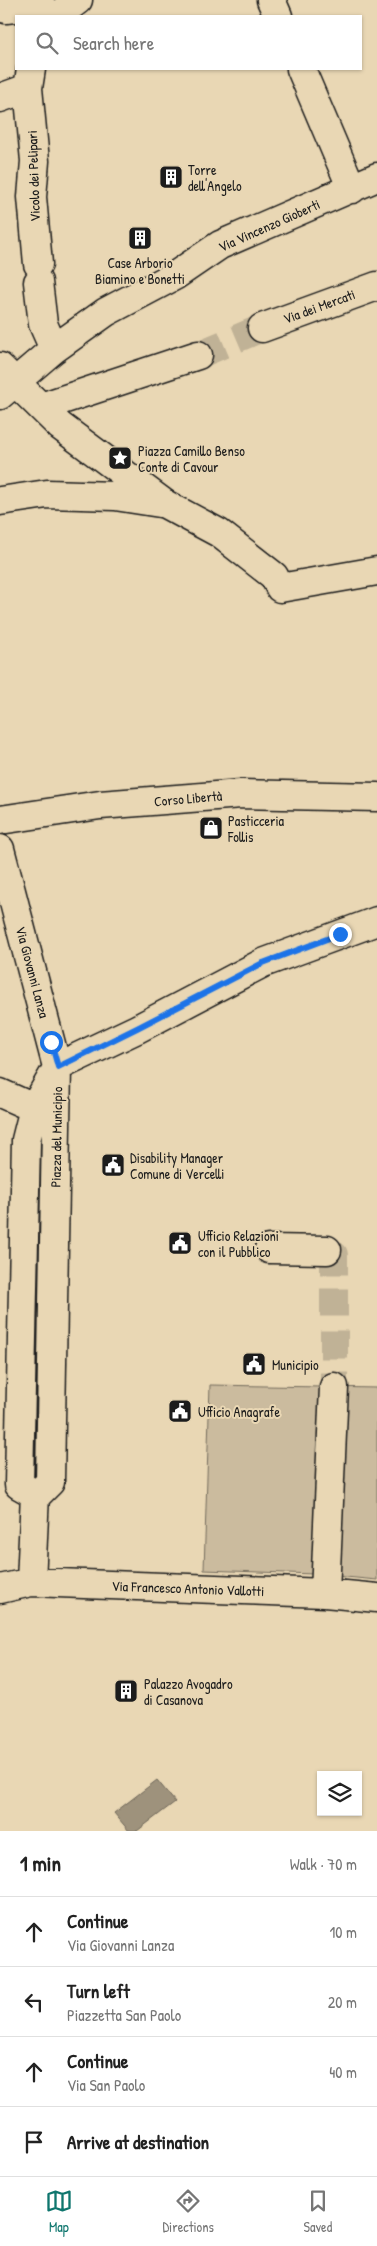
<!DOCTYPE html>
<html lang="en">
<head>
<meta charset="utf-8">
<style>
  body { margin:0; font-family:"Patrick Hand",sans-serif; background:#f6f6f6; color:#222 }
  .controls { position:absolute; right:15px; bottom:15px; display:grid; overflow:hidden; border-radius:0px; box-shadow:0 1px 4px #0004 }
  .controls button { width:45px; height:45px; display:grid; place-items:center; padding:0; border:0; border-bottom:1px solid #e0e0e0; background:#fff; color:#222; font:25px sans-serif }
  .stop { position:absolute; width:15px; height:15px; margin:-11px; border:4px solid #1a73e8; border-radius:50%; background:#fff }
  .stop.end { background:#1a73e8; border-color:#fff; box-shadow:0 1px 5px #0008 }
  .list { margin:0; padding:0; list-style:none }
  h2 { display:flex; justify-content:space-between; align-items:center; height:65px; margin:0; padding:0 20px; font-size:21px }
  h2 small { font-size:16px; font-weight:400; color:#767676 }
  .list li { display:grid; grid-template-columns:32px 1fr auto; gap:15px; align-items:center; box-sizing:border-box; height:70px; padding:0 20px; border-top:1px solid #e0e0e0 }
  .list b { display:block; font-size:19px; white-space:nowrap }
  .list p { margin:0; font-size:16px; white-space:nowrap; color:#767676 }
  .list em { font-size:16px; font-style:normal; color:#767676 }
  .icon { flex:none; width:28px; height:28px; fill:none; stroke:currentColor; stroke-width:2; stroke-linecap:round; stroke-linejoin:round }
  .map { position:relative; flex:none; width:377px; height:1831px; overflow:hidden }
  .search { position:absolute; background:#fff; box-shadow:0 1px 4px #0004; left:15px; right:15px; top:15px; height:55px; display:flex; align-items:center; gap:12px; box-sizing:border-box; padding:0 18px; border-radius:0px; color:#767676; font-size:19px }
  .sheet { height:345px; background:#fff }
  nav { display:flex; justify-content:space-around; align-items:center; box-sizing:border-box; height:70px; border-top:1px solid #e0e0e0; background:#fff; font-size:14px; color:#767676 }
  nav a { display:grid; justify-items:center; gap:2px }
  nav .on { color:#0f766e }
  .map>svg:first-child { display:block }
  .green { fill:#cbbb9e; stroke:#746c5d }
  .water { fill:#9e927c; stroke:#6a6356 }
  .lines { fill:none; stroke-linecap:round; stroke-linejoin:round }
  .minor-tunnel { stroke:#c0b296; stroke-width:28; stroke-dasharray:28 14; stroke-linecap:butt }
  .minor-casing { stroke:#1c1c1c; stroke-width:31 }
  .minor { stroke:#e9d7b4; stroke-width:28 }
  .route { stroke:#1a73e8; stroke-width:6 }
  .labels { text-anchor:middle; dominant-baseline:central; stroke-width:4; stroke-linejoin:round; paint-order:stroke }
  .poi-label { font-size:14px; fill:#1c1c1c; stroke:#e9d7b4; text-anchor:start }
  .street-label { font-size:14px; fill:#1c1c1c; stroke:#e9d7b4 }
</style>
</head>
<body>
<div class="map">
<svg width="377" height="1831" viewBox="0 0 377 1831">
  <rect width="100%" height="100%" fill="#e9d7b4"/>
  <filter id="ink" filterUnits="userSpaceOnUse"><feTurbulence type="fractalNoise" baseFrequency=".02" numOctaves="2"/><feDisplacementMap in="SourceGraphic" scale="10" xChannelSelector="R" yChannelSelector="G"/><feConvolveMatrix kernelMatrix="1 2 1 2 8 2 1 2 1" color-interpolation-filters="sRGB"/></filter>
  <g filter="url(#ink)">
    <path class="green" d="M210,1385L377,1388V1580L314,1574L204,1570Z"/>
    <path class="water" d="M157,1780L175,1802L137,1831H129L114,1813Z"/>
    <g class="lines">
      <path class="minor-tunnel" d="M198,355L262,328
        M327,1250L334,1255V1387"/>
      <g class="minor-casing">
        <path id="minor" d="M271,0L278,16
          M6,9L41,5
          M57,16L78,0
          M31,69L28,88L35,161L32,197L38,264
          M301,69L352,189
          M0,98L28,88
          M38,282L43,324L54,349
          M262,328L377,286
          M0,367L60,426L165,504L219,533L274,576L280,588L377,571
          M0,395L54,349L106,312L176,275L220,245L377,177
          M41,407L198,355
          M0,501L47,494L115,496L160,503
          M0,820L100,805L241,794L377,797
          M0,849L57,1067L50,1482L39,1493L35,1494
          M57,1067L137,1029L263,963L377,921
          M0,1093L34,1108
          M269,1249L327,1250
          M35,1494L19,1485L26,1140L34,1108L56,1070
          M31,1582L35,1494
          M0,1589L31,1582L325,1593L377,1598
          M325,1593L334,1387"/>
      </g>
      <use href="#minor" class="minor"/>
    </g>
  </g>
  <g class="lines" filter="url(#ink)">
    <path class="route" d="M51,1042L58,1067L137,1028L263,963L340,934"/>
  </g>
  <defs>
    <g id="building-square" transform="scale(1.25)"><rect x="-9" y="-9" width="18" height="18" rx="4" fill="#1c1c1c" stroke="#e9d7b4"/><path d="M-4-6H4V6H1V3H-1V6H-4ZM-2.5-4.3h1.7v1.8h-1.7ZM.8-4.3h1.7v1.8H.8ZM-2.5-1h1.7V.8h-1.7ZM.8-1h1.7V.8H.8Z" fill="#fff"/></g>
    <g id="sight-square" transform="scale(1.25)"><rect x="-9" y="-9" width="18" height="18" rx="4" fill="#1c1c1c" stroke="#e9d7b4"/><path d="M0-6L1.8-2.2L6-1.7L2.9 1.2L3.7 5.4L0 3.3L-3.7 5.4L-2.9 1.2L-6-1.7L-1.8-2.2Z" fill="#fff"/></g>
    <g id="shop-square" transform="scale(1.25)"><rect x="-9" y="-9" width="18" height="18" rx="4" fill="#1c1c1c" stroke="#e9d7b4"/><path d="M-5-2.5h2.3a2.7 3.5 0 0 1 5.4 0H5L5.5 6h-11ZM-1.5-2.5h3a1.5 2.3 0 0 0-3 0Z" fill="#fff"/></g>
    <g id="civic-square" transform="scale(1.25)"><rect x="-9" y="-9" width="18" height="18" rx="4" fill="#1c1c1c" stroke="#e9d7b4"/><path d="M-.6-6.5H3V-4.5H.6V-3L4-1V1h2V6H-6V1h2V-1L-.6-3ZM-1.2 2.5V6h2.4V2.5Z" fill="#fff"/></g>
  </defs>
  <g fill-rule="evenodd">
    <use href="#building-square" x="171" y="177"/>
    <use href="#building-square" x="140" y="238"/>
    <use href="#sight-square" x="120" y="458"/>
    <use href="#shop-square" x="211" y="828"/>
    <use href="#civic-square" x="113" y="1165"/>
    <use href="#civic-square" x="180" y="1243"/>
    <use href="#civic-square" x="254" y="1364"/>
    <use href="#civic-square" x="180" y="1411"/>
    <use href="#building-square" x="126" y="1691"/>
  </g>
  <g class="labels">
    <g class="poi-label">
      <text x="188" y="169">Torre<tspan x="188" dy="16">dell'Angelo</tspan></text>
      <text x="140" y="262" text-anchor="middle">Case Arborio<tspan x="140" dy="16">Biamino e Bonetti</tspan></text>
      <text x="138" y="450">Piazza Camillo Benso<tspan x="138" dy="16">Conte di Cavour</tspan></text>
      <text x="228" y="820">Pasticceria<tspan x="228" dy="16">Follis</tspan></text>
      <text x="130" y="1157">Disability Manager<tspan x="130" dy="16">Comune di Vercelli</tspan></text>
      <text x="198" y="1235">Ufficio Relazioni<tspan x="198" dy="16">con il Pubblico</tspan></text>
      <text x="272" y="1364">Municipio</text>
      <text x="198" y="1411">Ufficio Anagrafe</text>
      <text x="144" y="1683">Palazzo Avogadro<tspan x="144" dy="16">di Casanova</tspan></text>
    </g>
    <g class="street-label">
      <text transform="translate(33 176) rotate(-92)">Vicolo dei Pelipari</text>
      <text transform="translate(269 225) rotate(-24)">Via Vincenzo Gioberti</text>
      <text transform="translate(319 306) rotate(-20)">Via dei Mercati</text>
      <text transform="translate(188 798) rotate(-5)">Corso Libertà</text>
      <text transform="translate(33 972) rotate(75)">Via Giovanni Lanza</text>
      <text transform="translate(56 1137) rotate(-89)">Piazza del Municipio</text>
      <text transform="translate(188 1588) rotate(2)">Via Francesco Antonio Vallotti</text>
    </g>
  </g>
</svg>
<div class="controls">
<button><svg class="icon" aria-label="layers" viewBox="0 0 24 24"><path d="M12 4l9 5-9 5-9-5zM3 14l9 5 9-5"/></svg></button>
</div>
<div class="stop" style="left:51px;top:1042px"></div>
<div class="stop end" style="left:340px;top:934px"></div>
<div class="search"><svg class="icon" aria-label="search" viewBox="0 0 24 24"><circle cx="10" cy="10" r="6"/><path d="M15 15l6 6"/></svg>Search here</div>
</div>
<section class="sheet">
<h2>1 min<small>Walk · 70 m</small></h2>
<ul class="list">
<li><svg class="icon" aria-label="ahead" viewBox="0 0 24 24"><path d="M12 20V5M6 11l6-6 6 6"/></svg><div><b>Continue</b><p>Via Giovanni Lanza</p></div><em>10 m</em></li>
<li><svg class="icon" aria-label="left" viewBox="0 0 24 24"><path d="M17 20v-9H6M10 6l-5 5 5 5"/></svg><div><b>Turn left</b><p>Piazzetta San Paolo</p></div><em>20 m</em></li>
<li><svg class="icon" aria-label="ahead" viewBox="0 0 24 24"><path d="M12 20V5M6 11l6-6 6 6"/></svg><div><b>Continue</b><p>Via San Paolo</p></div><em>40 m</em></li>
<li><svg class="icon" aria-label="arrive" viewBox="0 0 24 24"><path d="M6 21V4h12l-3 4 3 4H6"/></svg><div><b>Arrive at destination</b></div></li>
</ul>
</section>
<nav>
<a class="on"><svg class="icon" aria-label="map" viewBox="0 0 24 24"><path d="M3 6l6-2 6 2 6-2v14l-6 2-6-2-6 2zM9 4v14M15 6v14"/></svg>Map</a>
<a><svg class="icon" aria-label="directions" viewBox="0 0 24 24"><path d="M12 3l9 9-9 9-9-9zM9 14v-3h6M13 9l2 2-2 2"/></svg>Directions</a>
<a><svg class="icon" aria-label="saved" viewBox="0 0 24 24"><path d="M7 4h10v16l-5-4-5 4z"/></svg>Saved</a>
</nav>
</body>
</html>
